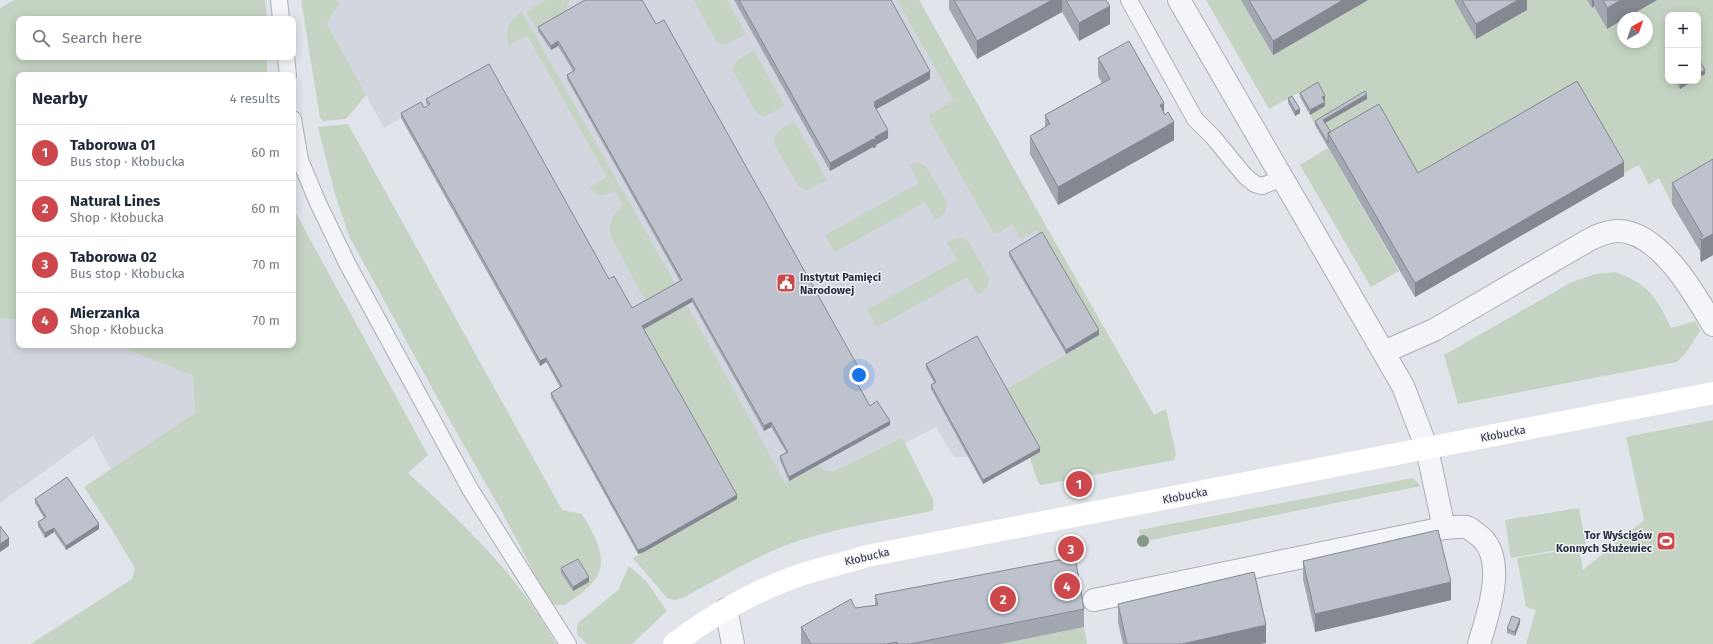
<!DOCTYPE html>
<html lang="en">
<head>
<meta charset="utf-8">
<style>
  body { margin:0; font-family:"Fira Sans",sans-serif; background:#f6f6f7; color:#1f2937 }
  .controls { position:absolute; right:12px; top:12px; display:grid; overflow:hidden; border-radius:8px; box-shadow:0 2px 10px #0003 }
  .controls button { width:36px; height:36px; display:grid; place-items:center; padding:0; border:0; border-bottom:1px solid #e0e1e3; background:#fff; color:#1f2937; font:20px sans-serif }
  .compass { position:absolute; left:1617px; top:12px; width:36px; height:36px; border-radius:50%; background:#fff; box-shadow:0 2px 10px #0003; rotate:40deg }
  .you { position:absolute; left:859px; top:375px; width:14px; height:14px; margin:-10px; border:3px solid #fff; border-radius:50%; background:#1a73e8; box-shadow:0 0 0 6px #1a73e833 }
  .badge { display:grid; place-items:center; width:26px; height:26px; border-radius:50%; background:#cd484d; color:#fff; font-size:13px; font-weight:700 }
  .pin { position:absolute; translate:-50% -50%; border:2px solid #fff; box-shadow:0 1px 4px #0006 }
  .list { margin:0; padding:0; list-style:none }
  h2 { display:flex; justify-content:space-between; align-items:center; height:52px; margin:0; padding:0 16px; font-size:17px }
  h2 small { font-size:13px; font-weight:400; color:#747a83 }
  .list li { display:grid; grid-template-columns:26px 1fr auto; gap:12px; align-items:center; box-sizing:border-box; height:56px; padding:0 16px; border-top:1px solid #e0e1e3 }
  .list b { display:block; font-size:15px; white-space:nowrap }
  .list p { margin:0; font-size:13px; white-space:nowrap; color:#747a83 }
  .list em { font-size:13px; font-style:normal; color:#747a83 }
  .icon { flex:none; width:22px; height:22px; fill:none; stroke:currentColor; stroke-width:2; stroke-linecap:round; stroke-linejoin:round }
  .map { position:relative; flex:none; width:1713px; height:644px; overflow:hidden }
  .search { position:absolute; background:#fff; box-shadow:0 2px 10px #0003; left:16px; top:16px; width:280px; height:44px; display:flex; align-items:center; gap:10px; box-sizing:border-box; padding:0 14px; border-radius:8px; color:#747a83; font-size:15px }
  .panel { position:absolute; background:#fff; box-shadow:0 2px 10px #0003; left:16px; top:72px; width:280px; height:276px; border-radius:8px }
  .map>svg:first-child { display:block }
  .built { fill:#d3d6df }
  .green { fill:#c5d4c2; fill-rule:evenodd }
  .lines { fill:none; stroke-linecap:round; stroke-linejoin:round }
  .lane-casing { stroke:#aaaeb7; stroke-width:18 }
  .street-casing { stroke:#aaaeb7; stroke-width:24 }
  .lane { stroke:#f4f5f8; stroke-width:16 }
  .street { stroke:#f4f5f8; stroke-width:22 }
  .secondary { stroke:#fff; stroke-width:22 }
  .tree { fill:#859a88 }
  .wall { fill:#a3a7b0 }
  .shaded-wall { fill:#858890 }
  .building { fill:#bec2cd; stroke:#858890 }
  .labels { text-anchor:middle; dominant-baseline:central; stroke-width:3; stroke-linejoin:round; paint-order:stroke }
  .poi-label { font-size:11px; font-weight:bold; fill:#2a3041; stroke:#f1f3f7; text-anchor:start }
  .street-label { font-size:11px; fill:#2a3041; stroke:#f1f3f7 }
</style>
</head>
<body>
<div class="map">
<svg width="1713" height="644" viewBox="0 0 1713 644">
  <rect width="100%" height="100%" fill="#e1e4ea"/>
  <path class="built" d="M314,0H919L1051,235L1154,415L1040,452L983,484L969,457H954L936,427L905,443L917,466L642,559L551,399L550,398L562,390L546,362L540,366L401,118L384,128Z
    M0,318L19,320V345H117L193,376L195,413L111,469L93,436L0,503Z"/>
  <path class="green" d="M14,0H265L267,19H19V57H267V75H19V320L0,318V8Z
    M301,0H337L339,4L332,14L327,24L366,95L346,119L323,121L320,118Z
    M546,0H569L566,9L567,15L538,31L526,12Z
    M694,0H727L746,34L730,43L721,45L716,41Z
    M897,0H919L1051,235L1154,415L1166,409L1176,454L1174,460L1041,485L1038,483L1030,458L1039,453L1005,390L1099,335L1037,230L1021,239L1012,224L999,233L993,232L929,119L930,114L954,101Z
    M1206,0H1713V180L1672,204L1659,178L1649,185L1639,165L1622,174L1418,187L1335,144L1323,124L1366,99L1315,125L1310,115L1325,106L1322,102L1325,100L1318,87L1300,97L1298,93L1269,109ZM1668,15H1698V81H1668ZM1623,18H1647V42H1623Z
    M522,12L677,287L647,304L610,235C609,222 613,214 623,206L615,191C604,196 597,198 589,188L607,177L527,35L509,45C504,29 510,20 522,12Z
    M754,51L785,106L763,117L756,112L733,71C733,59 745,56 754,51Z
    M795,122L827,180L806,191L798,186L774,143C774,130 785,127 795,122Z
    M348,124L562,510L582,514C594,536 613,562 591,584C584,592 574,598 565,605H554L546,596L502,512L454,428L349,236L335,194L318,127Z
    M1328,148L1399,271L1371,287L1300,165Z
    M917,162L926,166L947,203C947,213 943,215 935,220L925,202L835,252L825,235L919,183L909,165Z
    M293,208L428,455L408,473C464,524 520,577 556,644H31L132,579L135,568L112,530L84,487L195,413L193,376L117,345H293Z
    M955,238H964L968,241L989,278C989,287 985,290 977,295L967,277L877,327L867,310L957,260L947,242Z
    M1616,272C1649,285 1656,296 1671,328L1696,321L1700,331L1688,350L1677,362L1458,404L1444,355L1572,282L1596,274Z
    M687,305L785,483L818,465L823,470L832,472L902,438L933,499L934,505L932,511C885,521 837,527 792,543C754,557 718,579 683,598L674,600L667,598L633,558L737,499L642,330Z
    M1713,420V644H1526L1536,610L1526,607L1517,558L1579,548L1583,570L1644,520L1626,437Z
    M1413,478L1421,486L1141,542L1139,530Z
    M1579,508L1586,545L1511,558L1505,520Z
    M629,566L647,582L667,611L632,644H587L577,634V627L579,622L618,590Z
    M1084,627L1087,643L1086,644H1001Z"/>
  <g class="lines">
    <g class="lane-casing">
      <path id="lane" d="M279,0L281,19
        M1129,0L1195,119L1213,137L1245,176L1255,184L1262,186L1283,178
        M286,57L288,75
        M293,119L300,160L318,203L348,265L470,489L568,644"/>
    </g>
    <g class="street-casing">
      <path id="street" d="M1179,0L1403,386L1427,449L1444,528C1451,528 1459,526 1466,527C1470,528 1474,532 1477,534C1509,556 1488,614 1479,644
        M1384,352L1434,330L1587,241C1596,236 1605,232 1616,231C1658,229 1695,294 1713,325
        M1094,600L1444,528
        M726,609L733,644"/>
    </g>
    <use href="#lane" class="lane"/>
    <use href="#street" class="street"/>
    <path class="secondary" d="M674,644C710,616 756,590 800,575C822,568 845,563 867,556L1713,393"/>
  </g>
  <circle class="tree" cx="1143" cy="541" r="6"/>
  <path class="wall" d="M585,0L861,376L855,380L870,406L890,425L789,481L780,460V456L786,452L771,427L764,431L692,302L644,329L737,499L644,552L638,554L551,397V393L560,387L559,385L546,362L540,366L401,118V113L424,108L428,105L426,103V99L609,279L632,308L680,281L567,79V75L573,71L558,46L551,50L538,31V27Z
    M734,0H891L930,79L876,109L888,138L876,145V147L873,148V147L830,171Z
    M949,0H1106L1110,24L1079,41L1062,12L977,59L949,9Z
    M1241,0H1368L1273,55Z
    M1454,0H1527V10L1476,39Z
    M1587,0H1657L1607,29L1594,6L1592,8Z
    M1098,58L1164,112L1174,140L1058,205L1030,154V136L1045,127V115L1102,83L1098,76Z
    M1668,59V69L1666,65V61Z
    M1675,81H1693L1680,89Z
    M1300,93L1325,100L1324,101L1325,106L1310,115L1300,97Z
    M1288,98L1300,113L1295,116L1288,103Z
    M1367,99L1325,123L1331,132L1418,173L1624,176L1415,297L1315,125V121Z
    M1713,159V255L1701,262L1700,260V251L1672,204V183Z
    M1009,252L1099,335L1066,354L1009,256Z
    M926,364L1040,452L983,484L931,389V385L934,383L926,368Z
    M35,499L99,529L66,550L54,532L45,538L38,526V522L44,518L35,503Z
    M1303,561L1451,600L1315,632L1303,579Z
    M561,568L589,582L573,591L561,573Z
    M875,595L1084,609V627L1001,644H801V627L855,608L875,605Z
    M1118,604L1266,643L1259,644H1123L1118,622Z
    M1520,623L1515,636L1507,633V629Z"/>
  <path class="shaded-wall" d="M1052,0H1062V12L977,59V41Z
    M1343,0H1368L1273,55V41Z
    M1518,0H1527V10L1476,39V24Z
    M1592,0H1594V6L1592,8Z
    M1621,0H1657L1626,18H1623V19L1607,29V8Z
    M1110,6V24L1079,41V23Z
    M558,41V46L551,50V46Z
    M1705,70V74L1698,78V74Z
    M930,71V79L875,110L874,113V102Z
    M1686,81H1693L1680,89V84Z
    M1367,94V99L1323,124V120Z
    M1325,96V100L1322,102V97Z
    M1325,102V106L1310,115V110Z
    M1164,103V121L1160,105Z
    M1300,109V113L1295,116V111Z
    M1174,122V140L1058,205V187Z
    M888,130V138L876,145V147L873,148V140L875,137Z
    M873,139V147L830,171V163Z
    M1624,162V176L1415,297V283Z
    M1713,234V255L1701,262V240Z
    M692,298V302L642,330V326Z
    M1099,330V335L1066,354V350Z
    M546,358V362L540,366V361Z
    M861,372V376L853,381V376Z
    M890,421V425L789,481V477Z
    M771,422V427L764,431V426Z
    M1040,448V452L983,484V480Z
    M737,495V499L644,552L638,554V550Z
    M99,524V529L66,550V546Z
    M54,528V532L45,538V533Z
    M9,538V546L0,552V544Z
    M589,577V582L573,591V587Z
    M1451,582V600L1315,632V614Z
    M1520,619V623L1515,636V632Z
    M1266,625V643L1259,644H1182Z"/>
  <path class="building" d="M585,0H642L656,24L664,20L861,372L853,376L870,406L877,401L890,421L789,477L780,456L788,452L771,422L764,426L692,298L642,326L737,495L644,548L638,550L551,393L562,386L559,381L546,358L540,361L401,113L421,102L424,108L430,104L426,99L489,64L609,279L614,276L632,308L682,280L567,75L575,70L558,41L551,46L538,27Z
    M739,0H891L930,71L874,102L875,104L874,105L888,130L875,137L876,139L873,140V139L830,163Z
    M954,0H1052L977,41Z
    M1066,0H1106L1110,6L1079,23Z
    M1249,0H1343L1273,41Z
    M1462,0H1518L1476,24Z
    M1603,0H1621L1607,8Z
    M1129,41L1164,103L1160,105L1165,115L1168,112L1174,122L1058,187L1030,136L1050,124L1045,115L1110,79L1098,58Z
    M1698,58L1705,70L1698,74Z
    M1668,59V65L1666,61Z
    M1577,81L1624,162L1415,283L1328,133L1379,104L1418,173Z
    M1678,81H1686L1680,84Z
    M1318,82L1325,96L1322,97L1325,102L1310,110L1300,93Z
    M1365,91L1367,94L1323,120L1331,132L1328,133V143L1315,121Z
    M1292,96L1300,109L1295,111L1288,98Z
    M1713,159V234L1701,240L1700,239L1703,236L1672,183Z
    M1042,232L1099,330L1066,350L1009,252Z
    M977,336L1040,448L983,480L931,385L936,382L926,364Z
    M67,477L99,524L66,546L54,528L45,533L38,522L46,517L35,499Z
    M0,526L9,538L0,544Z
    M1438,530L1451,582L1315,614L1303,561Z
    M1075,557L1084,609L910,644H897V642L886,644H811L801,627L851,599L855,608L878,605L875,595Z
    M578,559L589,577L573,587L561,568Z
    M1254,572L1266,625L1182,644H1127L1118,604Z
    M1512,616L1520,619L1515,632L1507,629Z"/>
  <defs>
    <g id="civic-square" transform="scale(1)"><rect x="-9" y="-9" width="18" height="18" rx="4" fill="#cd484d" stroke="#f1f3f7"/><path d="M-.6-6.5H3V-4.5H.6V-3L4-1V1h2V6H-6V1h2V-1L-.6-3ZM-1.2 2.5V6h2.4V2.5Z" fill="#fff"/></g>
    <g id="stadium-square" transform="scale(1)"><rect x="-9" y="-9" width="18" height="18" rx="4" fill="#cd484d" stroke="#f1f3f7"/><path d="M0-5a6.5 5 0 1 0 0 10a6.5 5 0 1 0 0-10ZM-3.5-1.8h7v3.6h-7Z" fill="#fff"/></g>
  </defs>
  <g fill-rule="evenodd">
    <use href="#civic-square" x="786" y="283"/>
    <use href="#stadium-square" x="1666" y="541"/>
  </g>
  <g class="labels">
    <g class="poi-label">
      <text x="800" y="277">Instytut Pamięci<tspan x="800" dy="13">Narodowej</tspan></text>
      <text x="1652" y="535" text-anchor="end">Tor Wyścigów<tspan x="1652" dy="13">Konnych Służewiec</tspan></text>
    </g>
    <g class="street-label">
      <text transform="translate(1503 434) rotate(-11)">Kłobucka</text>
      <text transform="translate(1185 496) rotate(-11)">Kłobucka</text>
      <text transform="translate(867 557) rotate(-13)">Kłobucka</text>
    </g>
  </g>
</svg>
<div class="controls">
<button>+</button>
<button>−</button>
</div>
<svg class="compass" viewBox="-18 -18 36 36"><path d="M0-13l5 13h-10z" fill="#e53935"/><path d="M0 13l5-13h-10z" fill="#747a83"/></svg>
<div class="you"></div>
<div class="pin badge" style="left:1079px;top:484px">1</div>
<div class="pin badge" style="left:1003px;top:599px">2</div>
<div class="pin badge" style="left:1071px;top:549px">3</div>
<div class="pin badge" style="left:1067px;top:586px">4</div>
<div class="search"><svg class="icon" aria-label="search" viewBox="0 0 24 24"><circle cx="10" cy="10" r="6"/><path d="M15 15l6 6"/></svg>Search here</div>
<section class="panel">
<h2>Nearby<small>4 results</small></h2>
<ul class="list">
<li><span class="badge">1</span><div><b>Taborowa 01</b><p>Bus stop · Kłobucka</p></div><em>60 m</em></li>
<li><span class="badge">2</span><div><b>Natural Lines</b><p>Shop · Kłobucka</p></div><em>60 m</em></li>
<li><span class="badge">3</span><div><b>Taborowa 02</b><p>Bus stop · Kłobucka</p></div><em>70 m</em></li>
<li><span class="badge">4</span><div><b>Mierzanka</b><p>Shop · Kłobucka</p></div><em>70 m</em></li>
</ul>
</section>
</div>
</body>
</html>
